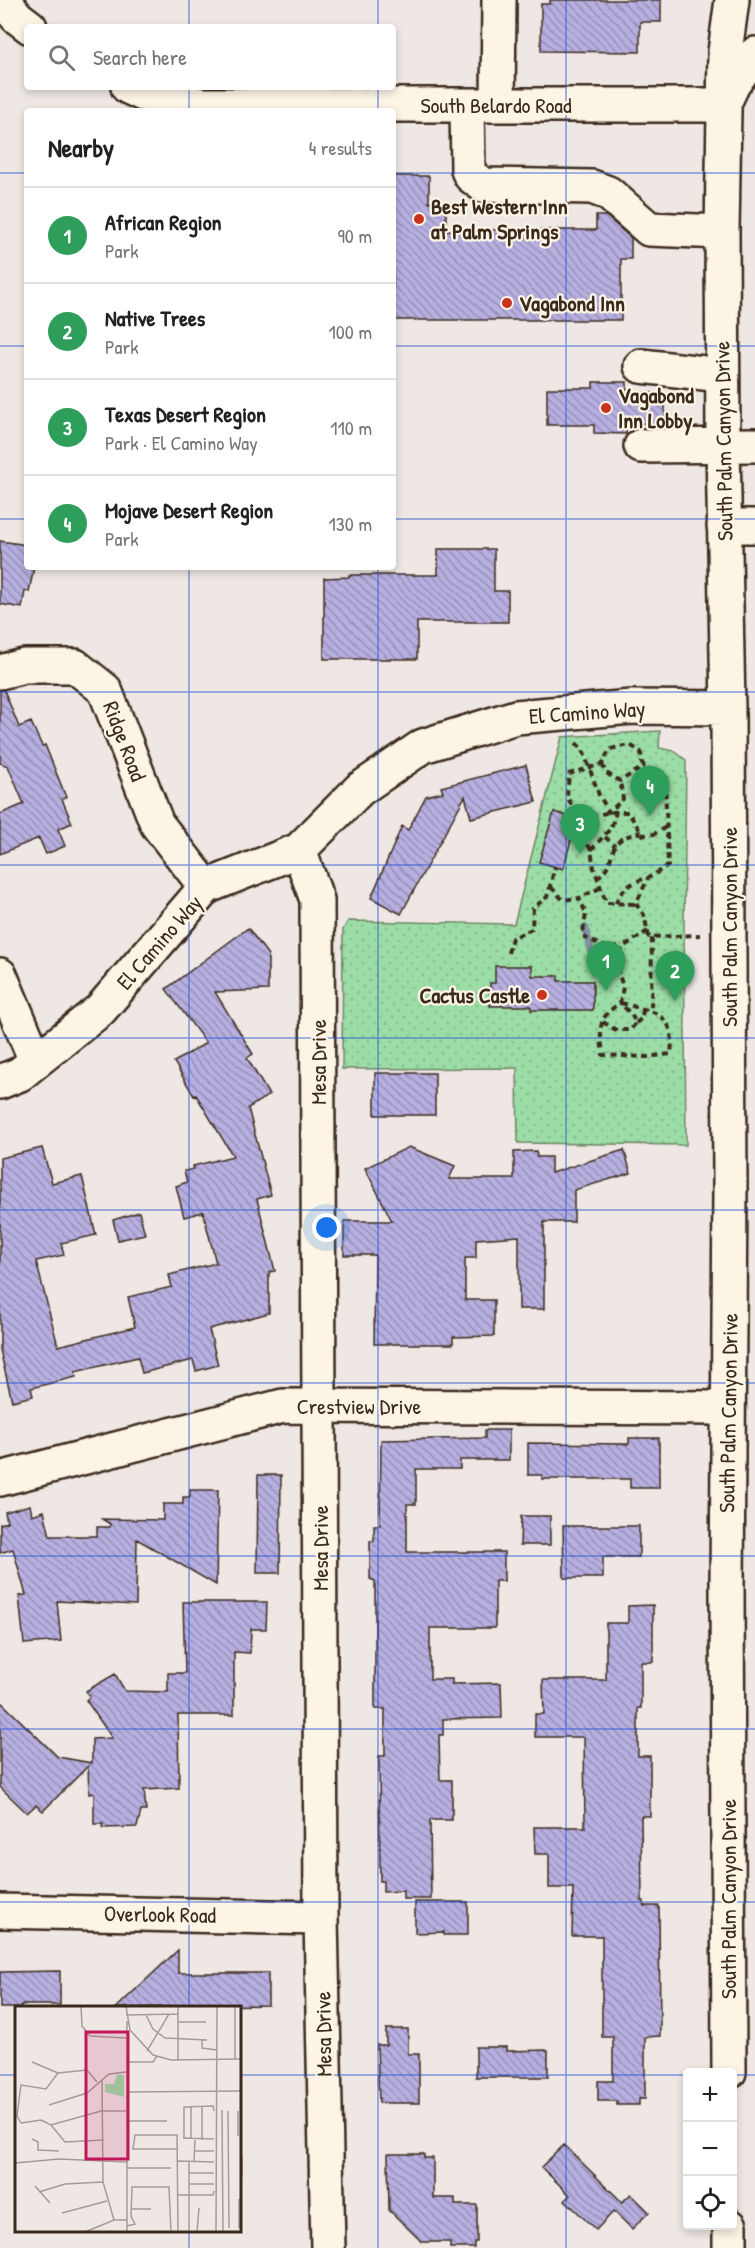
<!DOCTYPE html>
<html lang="en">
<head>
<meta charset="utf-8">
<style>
  body { margin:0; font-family:"Patrick Hand",sans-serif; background:#f2f2f2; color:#222 }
  .controls { position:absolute; right:18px; bottom:18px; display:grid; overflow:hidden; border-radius:6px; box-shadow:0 3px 9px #0003 }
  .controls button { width:54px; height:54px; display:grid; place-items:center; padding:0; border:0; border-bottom:2px solid #e0e0e0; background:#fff; color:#222; font:30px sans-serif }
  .you { position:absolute; left:327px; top:1228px; width:21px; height:21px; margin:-15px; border:4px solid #fff; border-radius:50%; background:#1a73e8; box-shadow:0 0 0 9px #1a73e833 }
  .badge { display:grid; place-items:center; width:39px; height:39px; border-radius:50%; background:#c8321e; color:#fff; font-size:20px; font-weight:700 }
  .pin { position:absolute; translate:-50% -50px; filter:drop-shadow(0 2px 3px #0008) }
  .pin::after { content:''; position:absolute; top:32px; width:21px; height:18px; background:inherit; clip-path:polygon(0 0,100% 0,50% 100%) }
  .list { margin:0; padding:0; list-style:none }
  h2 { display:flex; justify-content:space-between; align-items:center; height:78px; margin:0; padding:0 24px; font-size:26px }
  h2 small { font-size:20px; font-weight:400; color:#767676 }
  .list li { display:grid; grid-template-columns:39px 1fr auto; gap:18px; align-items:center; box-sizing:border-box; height:96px; padding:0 24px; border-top:2px solid #e0e0e0 }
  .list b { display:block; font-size:22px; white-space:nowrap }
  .list p { margin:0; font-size:20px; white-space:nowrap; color:#767676 }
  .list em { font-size:20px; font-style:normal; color:#767676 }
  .icon { flex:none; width:33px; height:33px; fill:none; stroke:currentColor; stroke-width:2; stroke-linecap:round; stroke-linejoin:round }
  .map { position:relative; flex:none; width:755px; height:2248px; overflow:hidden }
  .search { position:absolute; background:#fff; box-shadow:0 3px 9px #0003; left:24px; top:24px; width:372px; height:66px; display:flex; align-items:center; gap:15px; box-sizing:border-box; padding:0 21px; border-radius:6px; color:#767676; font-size:22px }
  .panel { position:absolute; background:#fff; box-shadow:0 3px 9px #0003; left:24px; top:108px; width:372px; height:462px; border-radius:6px }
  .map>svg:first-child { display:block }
  .garden { fill:url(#garden-dots); stroke:#6c8462; stroke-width:1.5 }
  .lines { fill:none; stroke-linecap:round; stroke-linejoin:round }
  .stream { stroke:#8191a1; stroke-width:8 }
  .building { fill:url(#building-back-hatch); stroke:#3b2a1e; stroke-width:1.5 }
  .minor-casing { stroke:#3b2a1e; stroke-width:38 }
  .path { stroke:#3b2a1e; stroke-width:4; stroke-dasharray:6 4.5; stroke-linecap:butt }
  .minor { stroke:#fcf5e5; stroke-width:33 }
  .grid { fill:none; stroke:#1d4ed8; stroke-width:1.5; stroke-opacity:0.55 }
  .poi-dot { fill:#c8321e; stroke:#fcf5e5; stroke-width:2 }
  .labels { text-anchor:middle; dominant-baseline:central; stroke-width:4.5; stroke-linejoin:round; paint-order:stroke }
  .street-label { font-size:22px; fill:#3b2a1e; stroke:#fcf5e5 }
  .poi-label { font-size:22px; font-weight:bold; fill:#3b2a1e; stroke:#fcf5e5; text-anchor:start }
  .inset-road { fill:none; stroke:#a69b95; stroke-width:1.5 }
  .view { fill:#c2185b; fill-opacity:0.15; stroke:#c2185b; stroke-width:3 }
  .inset-edge { fill:none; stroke:#3b2a1e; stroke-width:3 }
</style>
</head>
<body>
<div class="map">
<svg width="755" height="2248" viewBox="0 0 755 2248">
  <defs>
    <pattern id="garden-dots" width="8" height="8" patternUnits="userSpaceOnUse" patternTransform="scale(1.5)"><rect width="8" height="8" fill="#9cdda7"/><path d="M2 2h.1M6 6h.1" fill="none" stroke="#87be8f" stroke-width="1.8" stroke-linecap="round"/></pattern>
    <pattern id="building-back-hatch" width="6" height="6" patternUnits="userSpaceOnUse" patternTransform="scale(1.5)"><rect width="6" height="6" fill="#b7afe0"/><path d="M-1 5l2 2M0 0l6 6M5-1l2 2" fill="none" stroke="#968fb5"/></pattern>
  </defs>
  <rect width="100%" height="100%" fill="#eee7e4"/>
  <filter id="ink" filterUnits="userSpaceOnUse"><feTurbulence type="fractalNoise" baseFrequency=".0167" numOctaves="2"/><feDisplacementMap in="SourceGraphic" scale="12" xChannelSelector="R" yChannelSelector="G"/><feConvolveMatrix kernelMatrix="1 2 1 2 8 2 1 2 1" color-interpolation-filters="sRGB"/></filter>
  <g filter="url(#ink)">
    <path class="garden" d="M660,731L659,748L674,751L686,760L684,922L686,1145L518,1143L517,1068L342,1069L343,930L348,921L514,924L562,737Z"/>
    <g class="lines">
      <path class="stream" d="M585,928L594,962"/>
    </g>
    <path class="building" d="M550,0H661V22H640V52L541,51V4H550Z
      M393,176H429V202H446V230H596V216H606L631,238V259H621V320H393Z
      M593,382H627V393H665V424L626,423V434L594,433V425H547V388H593Z
      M0,541L27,545V567H34L29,592L25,591L22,608L0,604Z
      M438,549H494V591H508V622H417V659H324V578L349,577V575H438Z
      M0,690H4L19,727L31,722L42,746L45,745L66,797L62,799L72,823L58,829L65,846L46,854L39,838L0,854V814L24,804L8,766L0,763Z
      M526,765L536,802L471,818L465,796L401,914L371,898L402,826L408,830L426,796L443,792L441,787Z
      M554,812L577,819L563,869L539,862Z
      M248,928L268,955V990L215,992L253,1054L247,1058L269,1095L248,1108L271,1195L257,1199L275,1271L269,1272V1313L209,1329L218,1365L196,1371L193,1360L142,1373L138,1357L75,1372L76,1377L31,1388L33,1396L12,1401L0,1350V1158L42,1148L52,1183L82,1176L96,1235L61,1243L64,1255L36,1261L58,1346L135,1327L128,1297L172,1287L169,1275L216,1263L203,1212L184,1217L176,1186L187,1182L184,1171L194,1169L193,1166L233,1156L196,1095L194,1096L174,1062L206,1043L166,989Z
      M495,966H532V976H558V981H593V1010H531V1006H490V983H495Z
      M375,1073H435V1115H375Z
      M409,1147L455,1166L449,1179H514V1152L536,1151L537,1157H551V1173L624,1150L631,1173L574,1190V1222H544V1309H519V1236L476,1239V1258H465V1300H494V1336L453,1337V1344H374L375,1255H344V1221H392L365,1168Z
      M139,1212L145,1234L118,1240L113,1220Z
      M485,1430H509V1460H460V1469H416V1504H407V1552H504V1581H495V1628H430V1679H452V1684L501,1683L502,1718L443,1719V1735H439L440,1780H452V1820H430L431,1899H403V1891L383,1892V1881H380L379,1756H385V1709H375V1581L370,1579V1541H374V1525H380L381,1440L485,1438Z
      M629,1438H659V1488H630V1479H542V1475H528V1443L629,1444Z
      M258,1475H281L280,1573H257Z
      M190,1490H218L216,1585L137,1539L136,1605L57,1601L61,1641L24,1644L19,1596L26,1595L13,1549L0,1553V1524L7,1522L5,1512L30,1505L32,1515L44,1511L50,1536H97V1527H110V1524L102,1519L163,1520V1504H183V1497H190Z
      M521,1516H550V1545H520Z
      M563,1526H639V1557H603V1578H564Z
      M183,1602H267L266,1629H251L250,1653L234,1652V1715H178L179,1788L144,1790L146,1811H141L137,1827L102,1828L103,1824H94V1793L89,1794L88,1766L43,1811L36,1805L27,1813L0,1787V1701L58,1757L92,1763V1739L112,1738L86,1700L90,1696L86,1691L115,1674L125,1691L168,1692V1673H185Z
      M653,1605V1662H641V1708H638V1756H650V1816H641L642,1901H644V1906H659L660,2036L645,2037V2099H639V2105H617V2101H598V2081H613V2037H602V1936H572L573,1888H549V1854H535L534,1827H585L584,1737H535V1714H544L543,1680H606V1623H628V1606Z
      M415,1902H468V1935H444V1932L415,1933Z
      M178,1950V1973H268V2005L116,2008Z
      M60,1971V2005H21V2008H0V1972Z
      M386,2029H408V2054H419V2103H379L377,2045H386Z
      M476,2047H506V2051L548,2050V2077H476Z
      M564,2145L622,2202L631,2194L649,2212L632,2229L614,2211L596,2230L565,2200L570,2195L541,2167Z
      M388,2154H424V2158H433V2198H455V2205H477V2242H474V2248H450V2242H422L389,2210Z"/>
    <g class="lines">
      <g class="minor-casing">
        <path id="minor" d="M3,0L17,17L30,27
          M128,87L143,94L203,105H723
          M725,101L733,84L755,54
          M467,105L468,170L471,176L483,185L592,187L608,193L649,229L722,232
          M498,105L499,0
          M641,366L722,375
          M641,446L755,445
          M724,526H755
          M0,672L24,666H75L105,690L157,824L206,887
          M299,850L317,900L321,1918L328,2248
          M0,975L36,1061
          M0,1082L20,1074L100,1010L206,887L299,850L360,789L423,746L516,717L632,707L728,708
          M0,1479L283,1406L728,1408
          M0,1911L321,1918
          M729,2072L727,1585L730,1189L728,708L723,445L722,232L725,52L732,0
          M730,2226V2248"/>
      </g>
      <path class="path" d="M576,743L583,750L599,795L609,812L623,799L620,781
        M602,764L606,773L620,781L645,766
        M591,817L584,824L583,836L591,850L594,868L606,903L636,904
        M666,827L654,834L643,835L628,812H609L591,817L575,813L567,796L569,774L602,764L610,749L630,745L641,752L642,764L665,780L668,866L648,878L636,904L644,915L649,937L700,935
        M605,837L615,846
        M591,850L611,828L616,812
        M597,878C616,862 607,854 619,841C624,836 635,834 641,832
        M551,887L563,900L579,898
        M600,888L579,898L586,913L583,933L585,938L608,948L622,947
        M616,903C620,889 634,881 647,878
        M648,931L623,947L615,962L623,987L620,1003C596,1019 600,1028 603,1055L646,1057L671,1054C673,1034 672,1020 651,1011L652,936
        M508,953L512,938L532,929L533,908L547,897L555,867
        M621,1003L651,1011
        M603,1022L616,1030H630L636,1023L631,1014L620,1003
        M636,1023L642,1018L643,1009"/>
      <use href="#minor" class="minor"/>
    </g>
  </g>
  <path class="grid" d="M189,0V27M378,0V27M566,0V2248M189,87V111M378,87V111M0,173H27M393,173H755M0,346H27M393,346H755M0,519H27M393,519H755M189,567V2008M378,567V2248M0,692H755M0,865H755M0,1038H755M0,1210H755M0,1383H755M0,1556H755M0,1729H755M0,1902H755M0,2075H16M240,2075H688M732,2075H755M189,2232V2248"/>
  <g class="poi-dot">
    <circle cx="419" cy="219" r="6"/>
    <circle cx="507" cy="303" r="6"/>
    <circle cx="606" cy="408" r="6"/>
    <circle cx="542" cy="995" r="6"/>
  </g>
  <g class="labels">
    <g class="street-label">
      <text x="496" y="105">South Belardo Road</text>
      <text transform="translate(723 441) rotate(-91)">South Palm Canyon Drive</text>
      <text transform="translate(587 712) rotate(-4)">El Camino Way</text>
      <text transform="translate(125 741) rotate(69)">Ridge Road</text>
      <text transform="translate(729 927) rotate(-90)">South Palm Canyon Drive</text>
      <text transform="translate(159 942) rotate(-49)">El Camino Way</text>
      <text transform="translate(318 1062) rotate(-90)">Mesa Drive</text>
      <text x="359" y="1406">Crestview Drive</text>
      <text transform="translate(728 1413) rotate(-89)">South Palm Canyon Drive</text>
      <text transform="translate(320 1548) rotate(-90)">Mesa Drive</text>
      <text transform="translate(728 1899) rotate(-90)">South Palm Canyon Drive</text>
      <text transform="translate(160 1914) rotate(1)">Overlook Road</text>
      <text transform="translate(323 2034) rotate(-91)">Mesa Drive</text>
    </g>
    <g class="poi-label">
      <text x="431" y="206">Best Western Inn<tspan x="431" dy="25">at Palm Springs</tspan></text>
      <text x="519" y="303">Vagabond Inn</text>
      <text x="618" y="395">Vagabond<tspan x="618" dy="25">Inn Lobby</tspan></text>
      <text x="530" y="995" text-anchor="end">Cactus Castle</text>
    </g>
  </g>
  <g transform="translate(15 2006)">
    <rect width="226" height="226" fill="#eee7e4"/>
    <path d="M102,68L109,69V91L90,86V78H99Z" fill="#9cdda7"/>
    <path class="inset-road" d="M66,0L67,20L75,30L111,32M111,0L115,24L138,49L156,54L227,53M163,0V54M220,0V53M111,9L163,8M131,9L138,23L150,32L192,34M163,16H191M187,34V42L202,44M132,45L154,8M17,56L43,67M111,56H138L142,50M87,74L88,176L99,214M112,86L227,85M34,99L72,87L94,68L111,66M176,100V133M187,100V134M207,104L208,226M213,105L214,222M111,115H152M6,117L2,110L6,79L31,83L43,67L72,64L82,76M6,117L26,114L36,119L86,105H111M36,119L50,136L89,134M223,130V105M168,132L199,133M169,132V101L198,100L199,105M17,133L23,136V144L44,145M117,143H163M118,143L120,129H162L163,226M180,145H199M227,150V171M163,155L199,156M174,155V226M179,155L180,134M0,157L44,153L112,156M112,162H156M174,167H199M174,178H199M20,180L35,197M24,186L50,178L88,176M163,189H198L199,185M116,203H136M47,207L92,195M112,220L120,218L116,210L117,181H154L156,226M224,222V193M70,226L99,214H112M112,226V15M182,226L184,202M201,226L202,0"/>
    <path class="view" d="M71,26H113V153H71Z"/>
    <rect width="226" height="226" class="inset-edge"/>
  </g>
</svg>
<div class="controls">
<button>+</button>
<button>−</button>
<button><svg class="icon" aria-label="locate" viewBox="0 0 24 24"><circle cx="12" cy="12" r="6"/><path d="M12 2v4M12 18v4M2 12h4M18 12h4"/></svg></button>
</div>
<div class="you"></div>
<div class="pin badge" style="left:606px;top:991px;background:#2e9e5b">1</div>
<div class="pin badge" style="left:675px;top:1001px;background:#2e9e5b">2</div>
<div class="pin badge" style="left:580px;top:854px;background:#2e9e5b">3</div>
<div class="pin badge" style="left:650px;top:816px;background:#2e9e5b">4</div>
<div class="search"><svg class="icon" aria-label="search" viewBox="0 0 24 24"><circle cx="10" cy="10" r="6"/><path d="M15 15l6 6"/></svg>Search here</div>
<section class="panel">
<h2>Nearby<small>4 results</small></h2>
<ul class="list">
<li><span class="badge" style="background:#2e9e5b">1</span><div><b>African Region</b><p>Park</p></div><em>90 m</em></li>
<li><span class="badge" style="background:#2e9e5b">2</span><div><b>Native Trees</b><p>Park</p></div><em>100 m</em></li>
<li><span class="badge" style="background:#2e9e5b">3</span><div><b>Texas Desert Region</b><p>Park · El Camino Way</p></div><em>110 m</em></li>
<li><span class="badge" style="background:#2e9e5b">4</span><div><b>Mojave Desert Region</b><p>Park</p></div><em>130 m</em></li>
</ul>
</section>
</div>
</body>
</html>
